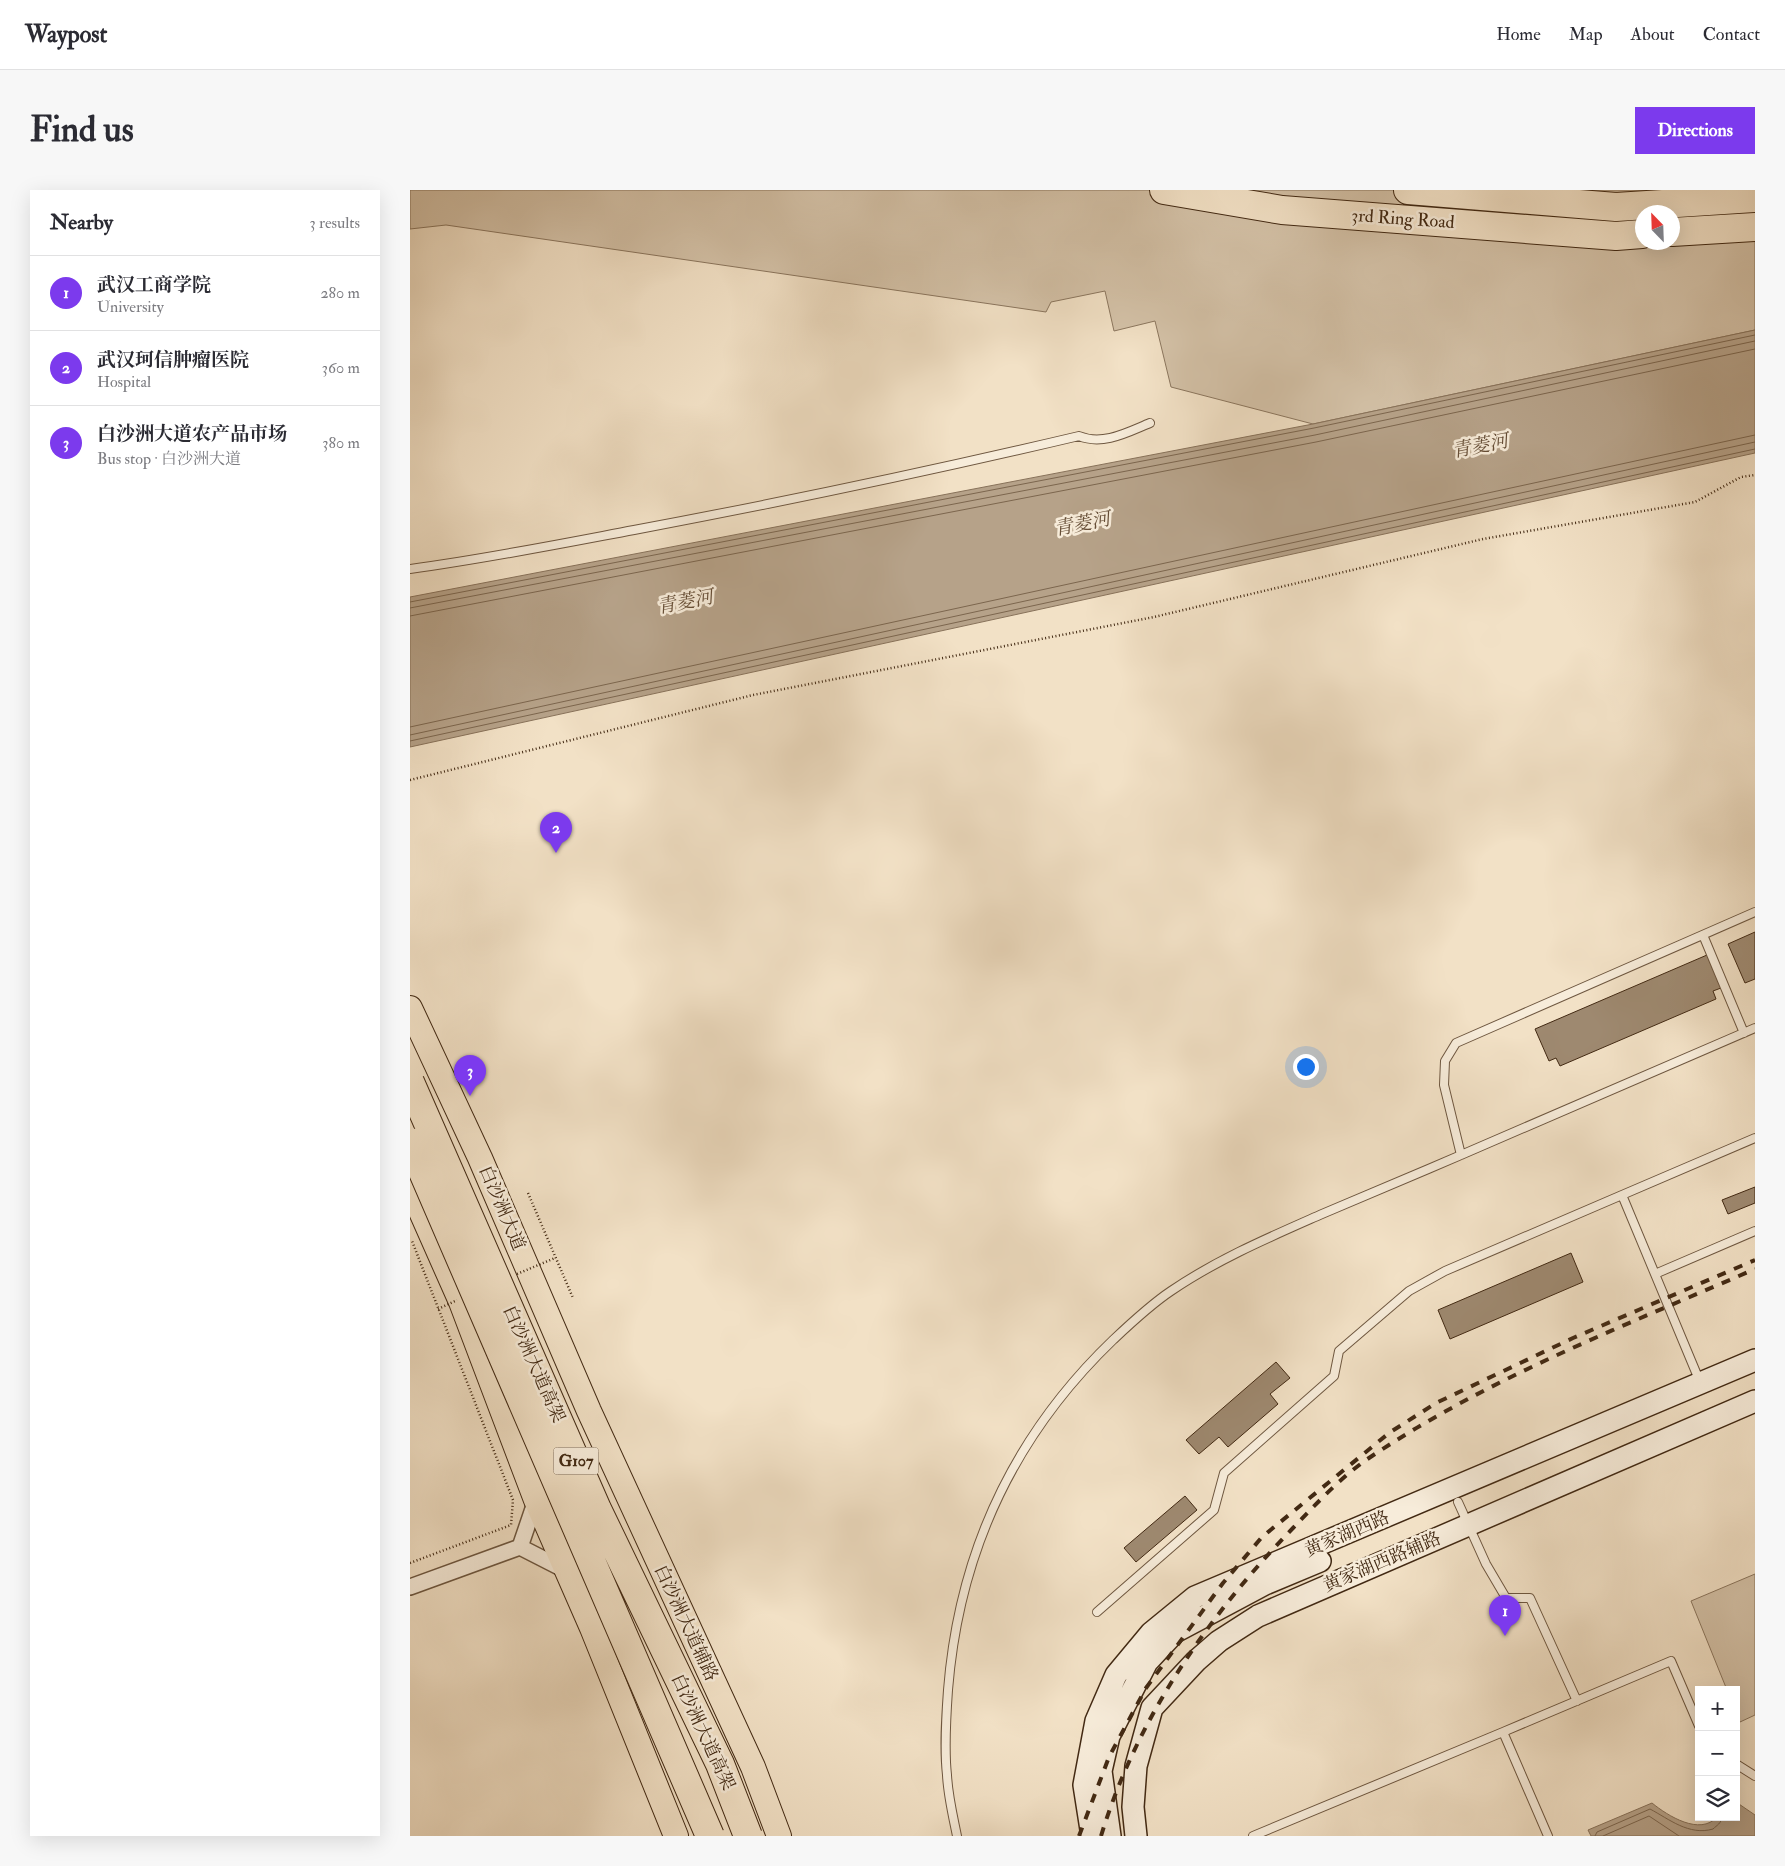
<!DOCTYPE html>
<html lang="en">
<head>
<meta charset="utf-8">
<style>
  body { margin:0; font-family:"IM FELL Double Pica","Noto Serif SC",serif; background:#f7f7f7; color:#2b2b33 }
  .controls { position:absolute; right:15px; bottom:15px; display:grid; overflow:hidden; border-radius:0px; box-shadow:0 5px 20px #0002 }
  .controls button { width:45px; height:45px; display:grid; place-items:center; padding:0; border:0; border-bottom:1px solid #e1e1e2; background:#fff; color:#2b2b33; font:25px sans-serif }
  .compass { position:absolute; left:1225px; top:15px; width:45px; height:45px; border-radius:50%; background:#fff; box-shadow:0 5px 20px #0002; rotate:337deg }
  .you { position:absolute; left:895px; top:876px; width:18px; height:18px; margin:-12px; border:4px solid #fff; border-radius:50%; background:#1a73e8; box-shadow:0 0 0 8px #1a73e833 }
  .badge { display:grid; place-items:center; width:32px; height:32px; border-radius:50%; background:#7c3aed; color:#fff; font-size:16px; font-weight:700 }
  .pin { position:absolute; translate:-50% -41px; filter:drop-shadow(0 1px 2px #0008) }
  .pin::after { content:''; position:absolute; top:26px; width:18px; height:15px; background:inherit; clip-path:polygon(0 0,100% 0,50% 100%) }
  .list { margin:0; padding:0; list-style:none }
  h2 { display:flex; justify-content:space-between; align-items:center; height:65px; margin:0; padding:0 20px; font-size:21px }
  h2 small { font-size:16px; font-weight:400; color:#7c7c81 }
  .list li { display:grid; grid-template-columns:32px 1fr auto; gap:15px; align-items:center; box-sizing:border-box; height:75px; padding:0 20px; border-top:1px solid #e1e1e2 }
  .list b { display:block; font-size:19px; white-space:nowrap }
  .list p { margin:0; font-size:16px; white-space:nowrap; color:#7c7c81 }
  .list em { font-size:16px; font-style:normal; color:#7c7c81 }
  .icon { flex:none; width:28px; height:28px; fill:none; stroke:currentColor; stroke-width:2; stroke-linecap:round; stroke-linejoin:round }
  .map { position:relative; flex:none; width:1345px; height:1646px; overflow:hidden; border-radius:0px }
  header { display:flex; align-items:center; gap:30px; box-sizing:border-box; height:70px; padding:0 25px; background:#fff; border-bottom:1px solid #e1e1e2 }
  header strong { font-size:24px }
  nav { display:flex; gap:28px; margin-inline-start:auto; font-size:18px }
  .intro { display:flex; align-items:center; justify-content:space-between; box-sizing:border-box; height:120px; padding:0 30px }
  h1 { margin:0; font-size:35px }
  .button { padding:12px 22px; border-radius:0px; background:#7c3aed; color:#fff; font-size:18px; font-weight:700 }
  main { display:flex; gap:30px; padding:0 30px }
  aside { flex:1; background:#fff; border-radius:0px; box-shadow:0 5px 20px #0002 }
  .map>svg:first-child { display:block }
  .green { fill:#d4c2a8; stroke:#8b765e; fill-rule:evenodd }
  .water { fill:#b6a289; stroke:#88725a }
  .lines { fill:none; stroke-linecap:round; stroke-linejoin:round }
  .shore { stroke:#7c664e; stroke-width:1 }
  .building { fill:#9e8970; stroke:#422913 }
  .lane-casing { stroke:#6e5740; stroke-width:10 }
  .street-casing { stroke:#6e5740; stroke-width:18 }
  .secondary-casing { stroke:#422913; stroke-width:24 }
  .primary-casing { stroke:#422913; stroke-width:26 }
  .highway-casing { stroke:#422913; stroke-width:30 }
  .path { stroke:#422913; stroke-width:2.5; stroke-dasharray:1 2.5; stroke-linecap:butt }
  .lane { stroke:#f7ecda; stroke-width:8 }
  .street { stroke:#f7ecda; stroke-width:15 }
  .secondary { stroke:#f7ecda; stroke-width:21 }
  .primary { stroke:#f2e1c6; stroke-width:24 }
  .highway { stroke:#f2e1c6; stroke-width:28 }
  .rail { stroke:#422913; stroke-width:4; stroke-dasharray:9 9; stroke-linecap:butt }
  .highway-bridge-casing { stroke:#422913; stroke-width:30; stroke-linecap:butt }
  .path-bridge { stroke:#422913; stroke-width:2.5; stroke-dasharray:1 2.5; stroke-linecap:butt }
  .highway-bridge { stroke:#f2e1c6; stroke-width:28 }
  .labels { text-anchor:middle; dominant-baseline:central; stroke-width:5; stroke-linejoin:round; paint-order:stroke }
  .shield { fill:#f7ecda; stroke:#78644f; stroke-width:1 }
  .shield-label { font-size:16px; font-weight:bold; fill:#422913 }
  .street-label { font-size:18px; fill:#422913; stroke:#f7ecda }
  .water-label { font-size:19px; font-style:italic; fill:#654d36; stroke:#f7ecda }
</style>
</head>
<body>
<header>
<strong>Waypost</strong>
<nav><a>Home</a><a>Map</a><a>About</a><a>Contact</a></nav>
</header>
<div class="intro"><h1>Find us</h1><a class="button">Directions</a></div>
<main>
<aside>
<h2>Nearby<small>3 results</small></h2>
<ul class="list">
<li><span class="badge">1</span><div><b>武汉工商学院</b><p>University</p></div><em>280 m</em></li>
<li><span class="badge">2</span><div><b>武汉珂信肿瘤医院</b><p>Hospital</p></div><em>360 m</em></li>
<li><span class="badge">3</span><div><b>白沙洲大道农产品市场</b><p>Bus stop · 白沙洲大道</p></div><em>380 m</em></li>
</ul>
</aside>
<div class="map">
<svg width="1345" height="1646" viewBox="0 0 1345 1646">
  <rect width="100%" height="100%" fill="#f2e1c6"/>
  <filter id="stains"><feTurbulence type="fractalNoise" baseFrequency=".004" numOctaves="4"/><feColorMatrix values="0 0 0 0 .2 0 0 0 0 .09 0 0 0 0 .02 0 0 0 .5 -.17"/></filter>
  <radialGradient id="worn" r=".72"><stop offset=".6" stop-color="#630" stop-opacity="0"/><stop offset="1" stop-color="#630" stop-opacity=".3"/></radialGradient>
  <path class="green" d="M0,0H1345V140L903,234L761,197L745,131L704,141L695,101L641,112L636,122L36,35L0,39ZM1232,22H1262V52H1232Z
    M1345,1384V1525L1330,1532L1326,1523V1500H1317L1281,1411Z"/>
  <path class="water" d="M1345,140V263L0,557V407L903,234Z
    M1326,1612L1345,1625V1646H1181L1178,1640L1242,1613C1258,1626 1290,1646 1307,1627H1326Z"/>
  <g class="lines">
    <path class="shore" d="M0,412L904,238L1345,145
      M0,418L905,245L1345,151
      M0,426L906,252L1345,159
      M0,537L1345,245
      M0,545L1345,252
      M0,551L1345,259
      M1185,1646L1187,1642L1240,1619C1259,1629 1279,1646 1303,1639C1307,1635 1311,1634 1312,1627
      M1193,1646L1239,1626L1269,1646"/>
  </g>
  <path class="building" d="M1345,742V789L1335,793L1318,754Z
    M1297,765L1311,798L1303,801L1306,809L1150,876L1146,868L1139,871L1125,839Z
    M1345,997V1013L1318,1024L1312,1010Z
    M1161,1063L1173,1092L1040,1149L1028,1120Z
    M866,1172L880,1188L860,1204L868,1214L818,1257L809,1247L789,1264L776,1250Z
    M775,1306L787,1320L726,1372L714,1358Z"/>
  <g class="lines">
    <g class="lane-casing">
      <path id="lane" d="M0,379C75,369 150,354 224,340C373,312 521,281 669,246C693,256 718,242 740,233
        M1293,745L1334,843
        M1051,965L1345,838
        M1245,1084L1345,1041
        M1290,1192L1212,1005L1345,948
        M1048,1312L1076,1374L1096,1408H1120L1167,1511
        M687,1422L804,1320L814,1283L924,1186L929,1161L999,1101L1035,1081L1212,1005
        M1326,1574L1345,1586
        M547,1646C543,1626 538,1606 537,1585C534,1558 536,1528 538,1500C549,1362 603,1246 703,1150C721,1133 740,1115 761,1101C808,1069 860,1047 912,1024C959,1004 1005,985 1051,965L1034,895L1035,871L1046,853L1345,722
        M843,1646L1093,1542
        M1138,1646L1093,1542L1261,1471L1289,1536"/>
    </g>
    <g class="street-casing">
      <path id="street" d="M110,1357L157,1381
        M110,1357L126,1310
        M0,1397L110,1357"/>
    </g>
    <g class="secondary-casing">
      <path id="secondary" d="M682,1646L674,1595L686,1531L706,1485L741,1443L785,1407L1345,1170
        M700,1646L691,1581L699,1546L737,1472L765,1442L855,1394L910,1371
        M726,1646L723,1617L726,1576L742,1518L786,1471L809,1451L848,1426L1345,1211"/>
    </g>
    <g class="primary-casing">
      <path id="primary" d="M0,818L70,968L179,1221L343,1577L369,1646
        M0,997L51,1112L126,1310L182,1438L266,1646"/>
    </g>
    <g class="highway-casing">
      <path id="highway" d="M754,0L872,20L1206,46L1232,44
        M998,0L1206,17L1345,8
        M1262,42L1345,37"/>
    </g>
    <path class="path" d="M0,590L343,505L744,427L1073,349L1285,312L1331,287L1345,285
      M118,1003L163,1108
      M0,1373L101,1335L103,1310L2,1051"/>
    <use href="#lane" class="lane"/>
    <use href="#street" class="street"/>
    <use href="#secondary" class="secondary"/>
    <use href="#primary" class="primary"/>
    <use href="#highway" class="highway"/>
    <path class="rail" d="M669,1646L699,1567L736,1498L813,1393L852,1347L979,1243L1026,1213L1163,1148L1345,1070
      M691,1646C727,1528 798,1426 883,1338C906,1314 931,1287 959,1268C1078,1188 1214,1136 1345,1079"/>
    <g class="highway-bridge-casing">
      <path id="highway-bridge" d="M0,892L187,1319L310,1574L338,1646
        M0,952L300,1646"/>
    </g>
    <path class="path-bridge" d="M107,1084L145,1068
      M28,1119L47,1110"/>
    <use href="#highway-bridge" class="highway-bridge"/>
  </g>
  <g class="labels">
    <rect class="shield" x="143.5" y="1257.5" width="45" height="27" rx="4"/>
    <g class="shield-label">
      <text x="166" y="1271">G107</text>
    </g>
    <g class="street-label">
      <text transform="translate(993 29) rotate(4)">3rd Ring Road</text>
      <text transform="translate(92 1018) rotate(67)">白沙洲大道</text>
      <text transform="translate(124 1174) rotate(66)">白沙洲大道高架</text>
      <text transform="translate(937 1344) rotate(-23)">黄家湖西路</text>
      <text transform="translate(972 1372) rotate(-23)">黄家湖西路辅路</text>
      <text transform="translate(276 1433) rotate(65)">白沙洲大道辅路</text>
      <text transform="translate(293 1542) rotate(65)">白沙洲大道高架</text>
    </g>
    <g class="water-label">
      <text transform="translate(1070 256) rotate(-11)">青菱河</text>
      <text transform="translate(672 334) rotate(-11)">青菱河</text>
      <text transform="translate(275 412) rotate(-11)">青菱河</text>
    </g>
  </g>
  <rect width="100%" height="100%" filter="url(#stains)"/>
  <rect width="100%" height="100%" fill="url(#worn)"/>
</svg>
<div class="controls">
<button>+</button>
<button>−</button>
<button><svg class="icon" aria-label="layers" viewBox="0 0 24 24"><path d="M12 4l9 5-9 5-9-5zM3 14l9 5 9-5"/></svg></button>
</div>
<svg class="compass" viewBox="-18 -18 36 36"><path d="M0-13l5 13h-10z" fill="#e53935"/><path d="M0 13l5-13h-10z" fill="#7c7c81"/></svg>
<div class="you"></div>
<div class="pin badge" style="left:1095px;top:1446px">1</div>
<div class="pin badge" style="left:146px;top:663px">2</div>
<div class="pin badge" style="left:60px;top:906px">3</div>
</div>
</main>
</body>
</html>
